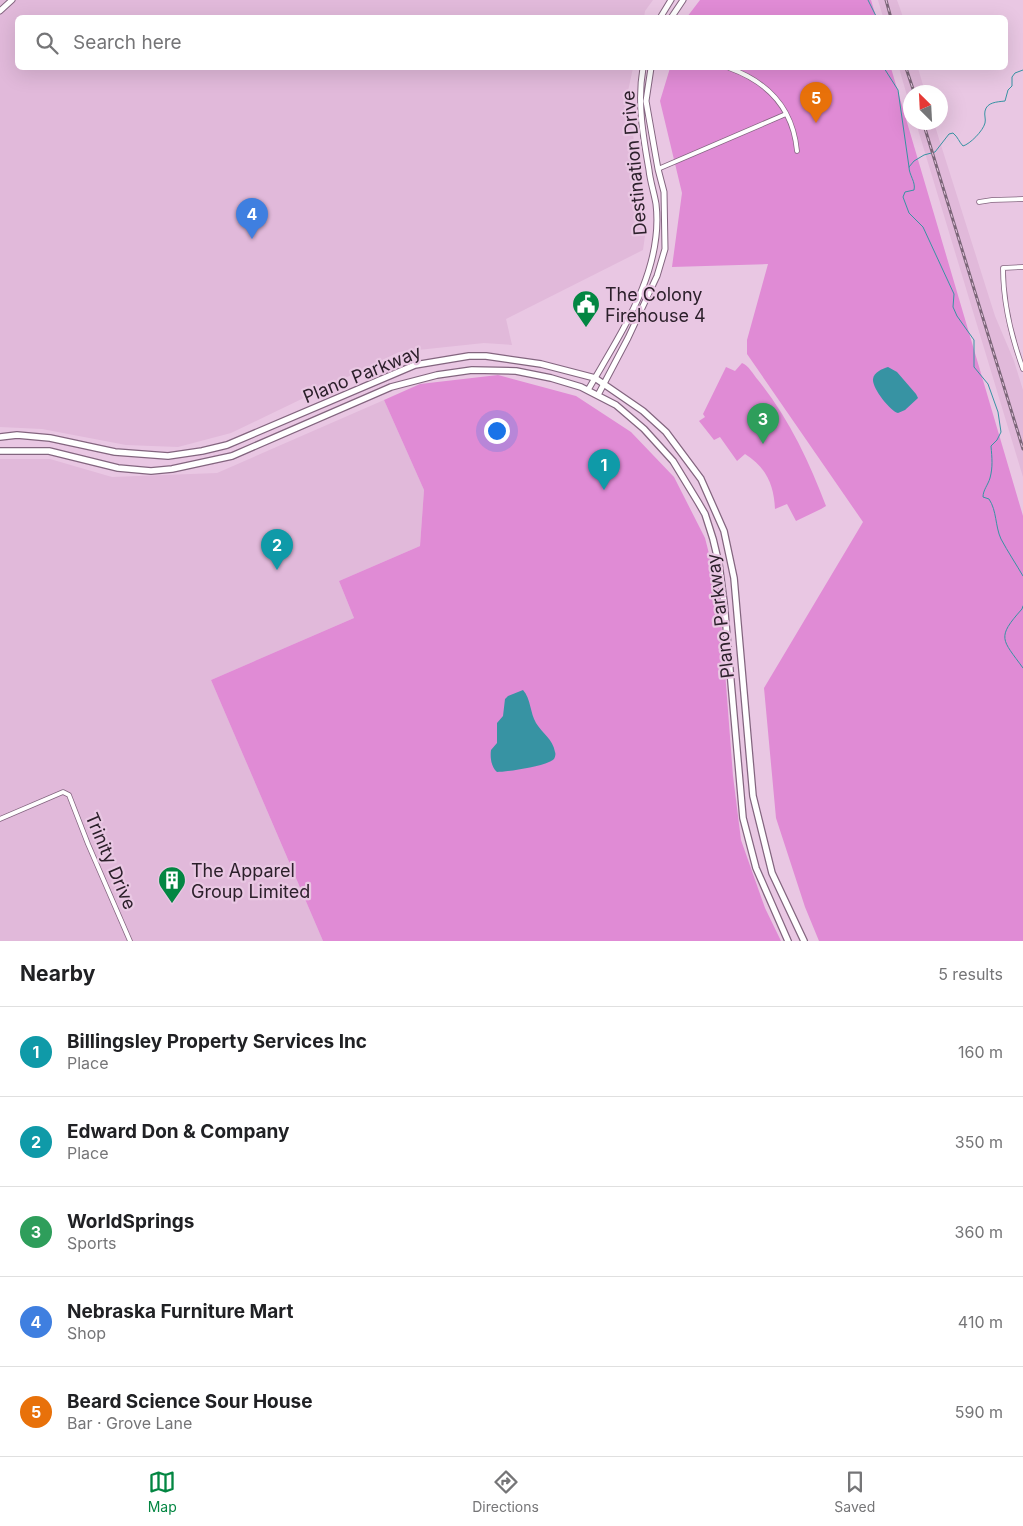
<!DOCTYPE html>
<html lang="en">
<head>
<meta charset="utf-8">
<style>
  body { margin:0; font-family:Inter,sans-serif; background:#f6f6f6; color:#202124 }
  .compass { position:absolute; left:903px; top:85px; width:45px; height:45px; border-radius:50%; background:#fff; box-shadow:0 5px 20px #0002; rotate:336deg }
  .you { position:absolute; left:496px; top:430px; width:18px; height:18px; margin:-12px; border:4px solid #fff; border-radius:50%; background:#1a73e8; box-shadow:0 0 0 8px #1a73e833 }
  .badge { display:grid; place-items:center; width:32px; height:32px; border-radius:50%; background:#038642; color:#fff; font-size:16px; font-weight:700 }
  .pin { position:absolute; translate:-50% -41px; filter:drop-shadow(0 1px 2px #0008) }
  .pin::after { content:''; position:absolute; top:26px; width:18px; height:15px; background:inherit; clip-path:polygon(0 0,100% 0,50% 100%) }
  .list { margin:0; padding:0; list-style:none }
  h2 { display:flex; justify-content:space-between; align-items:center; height:65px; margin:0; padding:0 20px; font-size:21px }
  h2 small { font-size:16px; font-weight:400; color:#757577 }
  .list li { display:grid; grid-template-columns:32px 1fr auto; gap:15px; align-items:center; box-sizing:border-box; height:90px; padding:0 20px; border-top:1px solid #e0e0e0 }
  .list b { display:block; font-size:19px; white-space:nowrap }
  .list p { margin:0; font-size:16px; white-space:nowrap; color:#757577 }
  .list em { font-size:16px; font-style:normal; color:#757577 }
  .icon { flex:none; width:28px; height:28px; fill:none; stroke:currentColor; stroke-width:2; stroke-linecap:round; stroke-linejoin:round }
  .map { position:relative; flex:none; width:1023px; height:941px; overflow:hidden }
  .search { position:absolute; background:#fff; box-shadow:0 5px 20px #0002; left:15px; right:15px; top:15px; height:55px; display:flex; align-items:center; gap:12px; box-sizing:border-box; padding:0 18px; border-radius:8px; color:#757577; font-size:19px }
  .sheet { height:515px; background:#fff }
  nav { display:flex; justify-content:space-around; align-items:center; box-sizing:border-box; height:70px; border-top:1px solid #e0e0e0; background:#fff; font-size:14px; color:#757577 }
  nav a { display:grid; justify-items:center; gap:2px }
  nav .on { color:#038642 }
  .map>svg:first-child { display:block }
  .built { fill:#e1b9da }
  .green { fill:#e08bd5 }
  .water { fill:#3793a3 }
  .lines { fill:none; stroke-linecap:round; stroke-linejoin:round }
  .stream { stroke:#3793a3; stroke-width:1 }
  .minor-casing { stroke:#83657f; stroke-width:5.5 }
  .tertiary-casing { stroke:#83657f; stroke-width:7 }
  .secondary-casing { stroke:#83657f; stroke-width:8 }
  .minor { stroke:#fff; stroke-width:4 }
  .tertiary { stroke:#fff; stroke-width:5 }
  .secondary { stroke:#fff; stroke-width:5.5 }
  .rail-casing { stroke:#7b6678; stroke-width:3 }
  .rail { stroke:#e9c7e3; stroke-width:1; stroke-dasharray:4; stroke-linecap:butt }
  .labels { text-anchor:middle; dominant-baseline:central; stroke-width:4.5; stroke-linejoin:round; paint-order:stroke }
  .street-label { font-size:18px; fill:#2c202b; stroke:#e9c7e3 }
  .poi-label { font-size:18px; fill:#2c202b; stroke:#e9c7e3; text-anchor:start }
</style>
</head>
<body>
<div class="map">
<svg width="1023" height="941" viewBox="0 0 1023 941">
  <rect width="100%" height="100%" fill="#e9c7e3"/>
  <path class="built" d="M0,0H653L645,11L644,18H18V68H633L628,91L645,236L643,250L506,319L512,345L484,343L399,352L231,433L178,447L126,445L42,429L0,427Z
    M878,0H897L903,17H883Z
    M899,68H918L925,92H910V106Z
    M916,123H934L995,316L1014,361L1023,390V477Z
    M384,400L424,490L420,546L339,581L354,618L211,680L323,941H0V459H50L112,477L217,473Z"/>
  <path class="green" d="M700,0H871L876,17H687Z
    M670,68H891L1023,516V941H819L805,907L776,818L764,688L863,522L747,354V340L768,264L672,267L682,193L660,101Z
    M742,363C749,366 753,374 758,380C788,417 809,461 826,506L821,509L796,521L787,504L775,509C774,485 766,467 745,454L737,461L720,437L714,440L699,421L705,417L703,414L726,367L735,371Z
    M498,375L576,396L631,432L674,477L705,538L719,593L733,776L741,840L765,908L781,941H323L211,680L354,618L339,581L420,546L424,490L384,400L420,384Z"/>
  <path class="water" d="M888,367L897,372L916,394L918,398L905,410L898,413C890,411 872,388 873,379C874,372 882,369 888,367Z
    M523,690C531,699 530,713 536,723C542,733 553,739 555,752C556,754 555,757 554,759C548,766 506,772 497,772C491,767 490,757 491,750L497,743V723L503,716L505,699L508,696Z"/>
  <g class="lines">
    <path class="stream" d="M868,0L877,18
      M884,68L898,90L909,167
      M1023,70L1015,73L1012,77V86L1008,90L1005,101C997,102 987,102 985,111C984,115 986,119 985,123C983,131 970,144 963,146C959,142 958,137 953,133L949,134L935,152L924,155L914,161L909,167C909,175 916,182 914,190L905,192L903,197L909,213L923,227L954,294L953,307L957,316L974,340V367L988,384L998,412L1001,432L997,440L991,446C992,458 993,467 990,478C988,485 983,490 983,497L989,499C997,511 995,526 1001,539C1008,552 1016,564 1023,576
      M1023,606L1022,609C996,638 1002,639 1023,668"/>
    <g class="minor-casing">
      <path id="minor" d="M729,68C768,82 793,108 797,151
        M658,169L786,114
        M979,202L992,200L1023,199
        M1023,267L1003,268C1003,304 1011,336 1023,369
        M0,819L63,792L69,795L88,844L130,941"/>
    </g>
    <g class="tertiary-casing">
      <path id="tertiary" d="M0,11L12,0
        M660,18L671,0
        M671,18L683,0
        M588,390C620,334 664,271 656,204C654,192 650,181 649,170C643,136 637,102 643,68
        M598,395L628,338L657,276L665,249L664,192L658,169L646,101L651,68"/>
    </g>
    <g class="secondary-casing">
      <path id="secondary" d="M0,437L17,435L50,438L115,452L168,456L202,451L227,445L415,365L469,356H486L541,364L595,378L643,411L666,432L701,479L724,531L734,578L753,796L772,873L804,941
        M0,451H49L118,468L151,471L172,469L232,456L391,387L437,375L472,370L516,371L551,378L581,387L616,405L644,429L673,461L698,502L705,514L713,539L719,564L724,602L743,818L756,868L788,941"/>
    </g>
    <use href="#minor" class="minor"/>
    <use href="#tertiary" class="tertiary"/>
    <use href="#secondary" class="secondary"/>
    <g class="rail-casing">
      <path id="rail" d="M886,0L891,18
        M906,68L914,92
        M923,122L1023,449"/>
    </g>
    <use href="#rail" class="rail"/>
  </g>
  <defs>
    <g id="civic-pin" transform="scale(1.4375)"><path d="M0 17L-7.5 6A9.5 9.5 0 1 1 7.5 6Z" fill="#038642" stroke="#e9c7e3"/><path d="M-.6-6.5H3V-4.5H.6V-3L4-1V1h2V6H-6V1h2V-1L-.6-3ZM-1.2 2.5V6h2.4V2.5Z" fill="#fff"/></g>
    <g id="building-pin" transform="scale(1.4375)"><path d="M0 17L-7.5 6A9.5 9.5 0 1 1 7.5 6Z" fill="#038642" stroke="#e9c7e3"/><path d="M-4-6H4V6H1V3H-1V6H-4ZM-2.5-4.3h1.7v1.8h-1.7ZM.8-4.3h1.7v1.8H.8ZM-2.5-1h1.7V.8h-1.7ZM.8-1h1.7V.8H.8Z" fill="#fff"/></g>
  </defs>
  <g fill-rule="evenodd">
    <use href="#civic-pin" x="586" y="304"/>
    <use href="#building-pin" x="172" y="880"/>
  </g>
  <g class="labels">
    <g class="street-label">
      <text transform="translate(634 163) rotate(-95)">Destination Drive</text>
      <text transform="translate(362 374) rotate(-22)">Plano Parkway</text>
      <text transform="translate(720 616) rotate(-97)">Plano Parkway</text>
      <text transform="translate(111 861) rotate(67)">Trinity Drive</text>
    </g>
    <g class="poi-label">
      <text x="605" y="294">The Colony<tspan x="605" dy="21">Firehouse 4</tspan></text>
      <text x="191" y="870">The Apparel<tspan x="191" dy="21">Group Limited</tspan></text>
    </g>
  </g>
</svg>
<svg class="compass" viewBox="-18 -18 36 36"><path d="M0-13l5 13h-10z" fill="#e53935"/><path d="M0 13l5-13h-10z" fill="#757577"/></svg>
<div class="you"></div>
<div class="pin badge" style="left:604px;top:490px;background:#0f9aa8">1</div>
<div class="pin badge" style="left:277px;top:570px;background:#0f9aa8">2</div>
<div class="pin badge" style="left:763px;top:444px;background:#2e9e5b">3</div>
<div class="pin badge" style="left:252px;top:239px;background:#3f7fe0">4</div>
<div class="pin badge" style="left:816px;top:123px;background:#e8710a">5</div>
<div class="search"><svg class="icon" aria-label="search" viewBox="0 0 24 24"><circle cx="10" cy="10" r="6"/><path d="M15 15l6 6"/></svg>Search here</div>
</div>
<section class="sheet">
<h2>Nearby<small>5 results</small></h2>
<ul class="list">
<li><span class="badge" style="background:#0f9aa8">1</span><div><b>Billingsley Property Services Inc</b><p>Place</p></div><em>160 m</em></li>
<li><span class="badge" style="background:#0f9aa8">2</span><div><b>Edward Don &amp; Company</b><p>Place</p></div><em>350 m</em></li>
<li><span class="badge" style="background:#2e9e5b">3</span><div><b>WorldSprings</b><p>Sports</p></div><em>360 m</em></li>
<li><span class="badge" style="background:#3f7fe0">4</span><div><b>Nebraska Furniture Mart</b><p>Shop</p></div><em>410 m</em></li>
<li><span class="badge" style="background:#e8710a">5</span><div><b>Beard Science Sour House</b><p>Bar · Grove Lane</p></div><em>590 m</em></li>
</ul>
</section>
<nav>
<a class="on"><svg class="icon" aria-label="map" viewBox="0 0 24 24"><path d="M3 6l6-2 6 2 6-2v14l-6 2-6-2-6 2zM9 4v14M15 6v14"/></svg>Map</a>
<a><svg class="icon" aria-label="directions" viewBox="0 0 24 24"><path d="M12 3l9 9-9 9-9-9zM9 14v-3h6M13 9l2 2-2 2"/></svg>Directions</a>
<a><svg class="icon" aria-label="saved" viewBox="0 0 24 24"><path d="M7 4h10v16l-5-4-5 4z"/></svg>Saved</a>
</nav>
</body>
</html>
